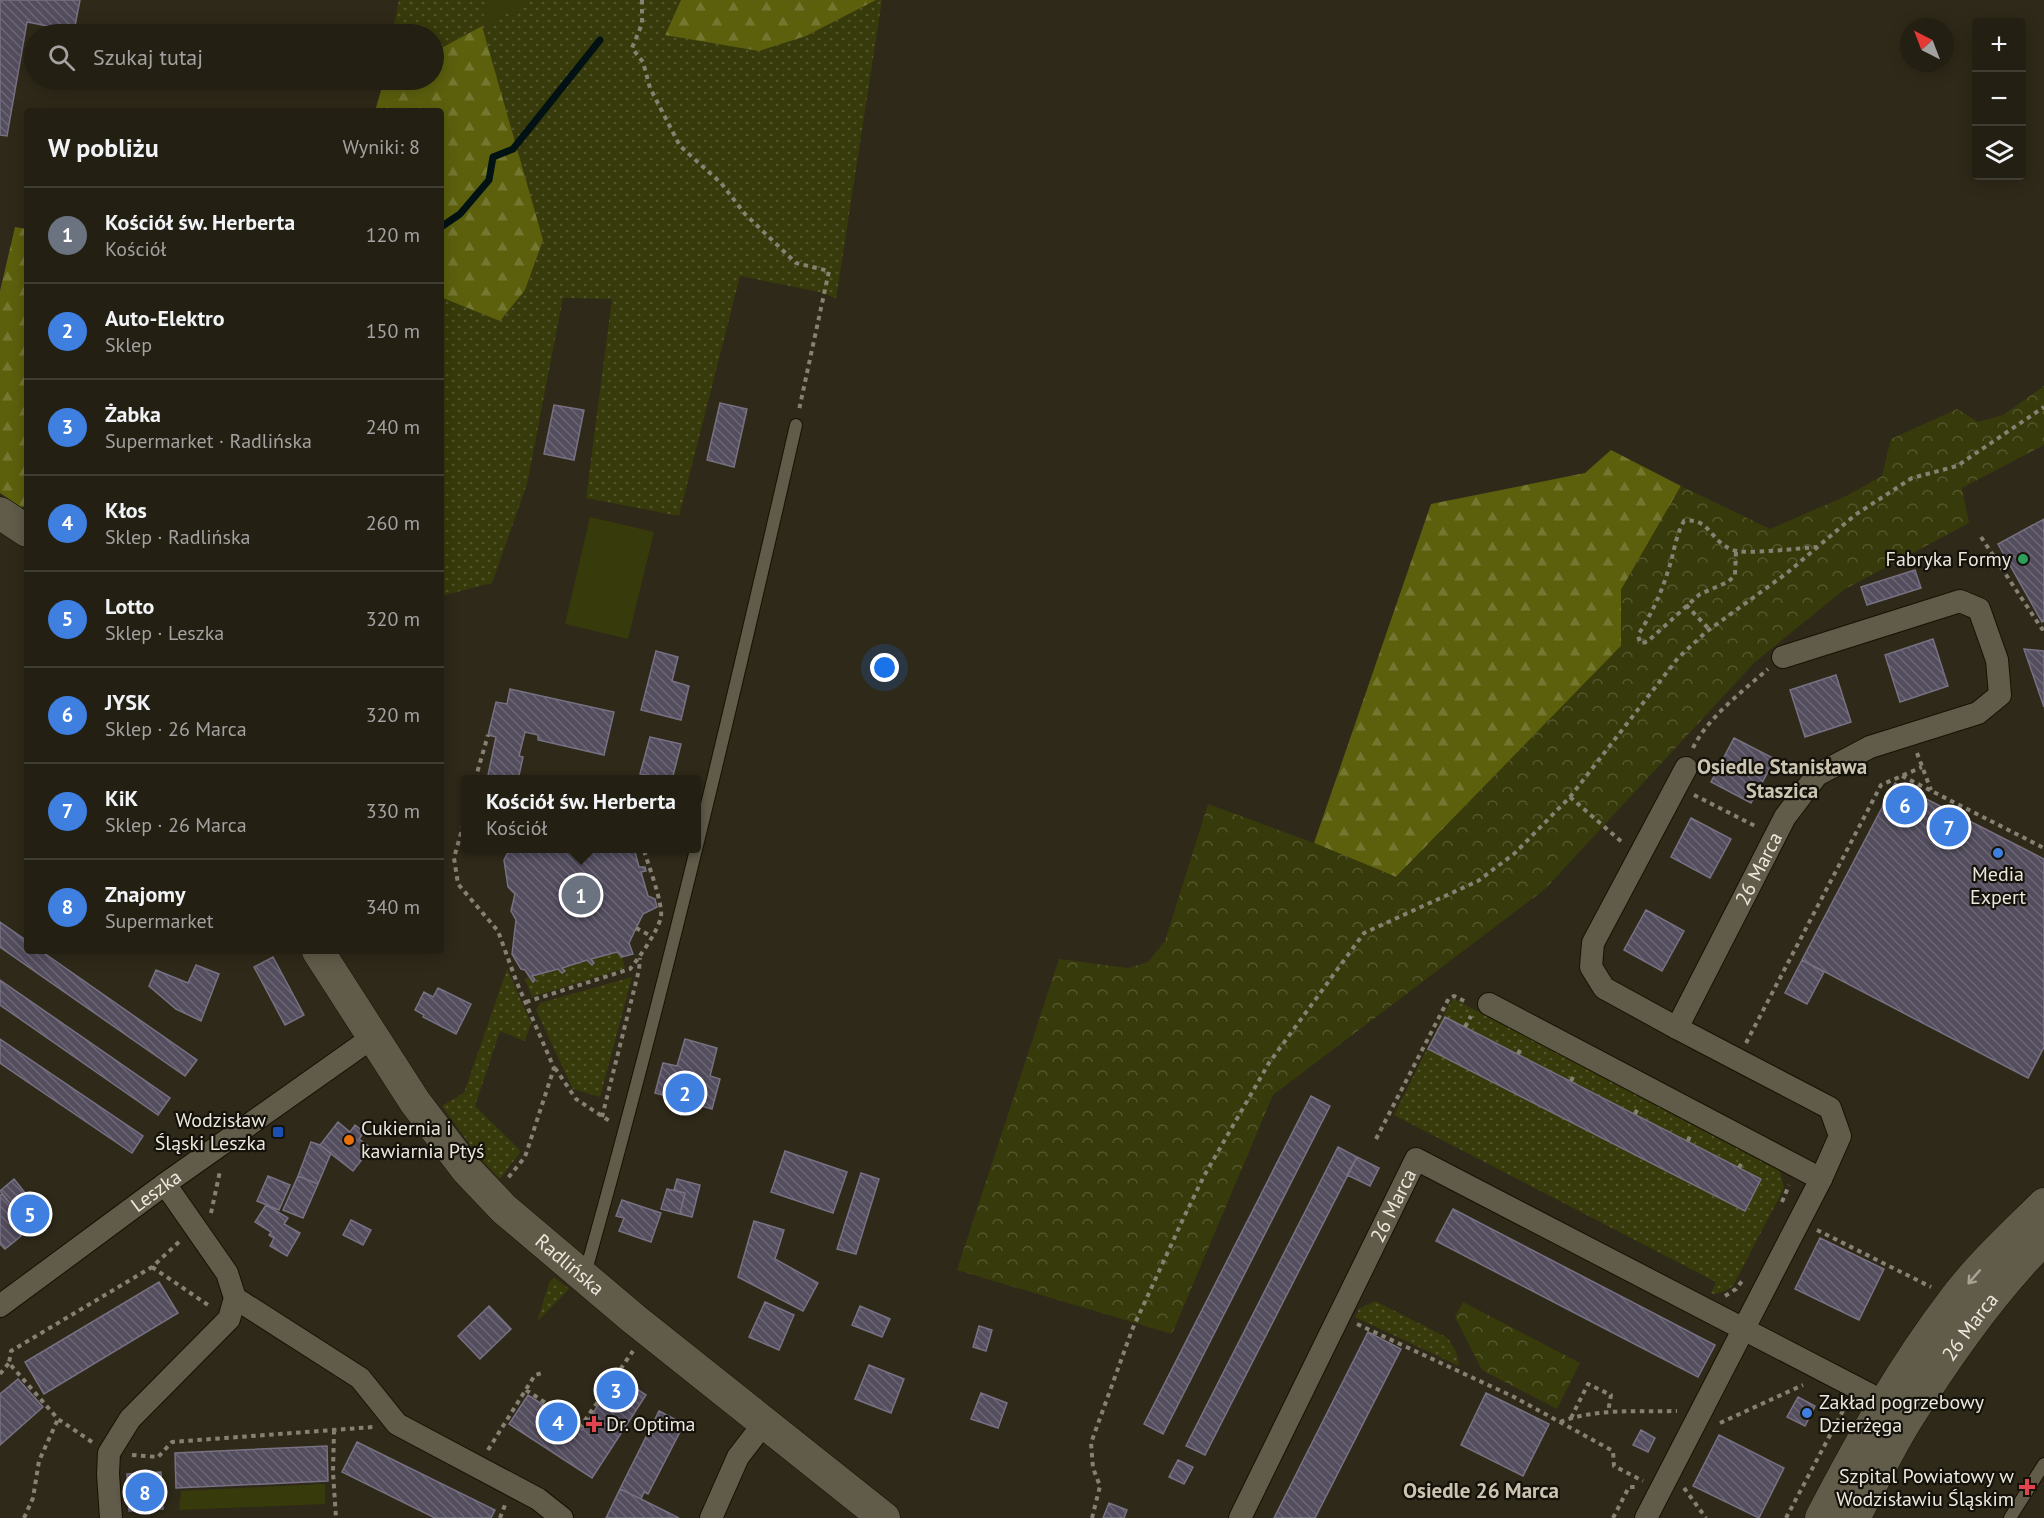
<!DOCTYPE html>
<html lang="pl">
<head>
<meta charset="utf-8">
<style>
  body { margin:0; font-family:"PT Sans",sans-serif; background:#2f2c21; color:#f1f3f6 }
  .controls { position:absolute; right:18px; top:18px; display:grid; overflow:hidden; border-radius:6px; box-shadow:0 3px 15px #0003 }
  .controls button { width:54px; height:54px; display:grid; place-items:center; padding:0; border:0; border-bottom:2px solid #403d33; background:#231f13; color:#f1f3f6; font:30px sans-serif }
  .compass { position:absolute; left:1900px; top:18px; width:54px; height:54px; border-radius:50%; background:#231f13; box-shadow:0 3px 15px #0003; rotate:318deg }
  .you { position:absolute; left:885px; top:668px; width:21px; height:21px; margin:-15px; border:4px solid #fff; border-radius:50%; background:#1a73e8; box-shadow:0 0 0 9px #1a73e833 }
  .badge { display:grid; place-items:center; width:39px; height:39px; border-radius:50%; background:#db2777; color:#fff; font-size:20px; font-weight:700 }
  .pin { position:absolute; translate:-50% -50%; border:3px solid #fff; box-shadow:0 2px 6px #0006 }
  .popup { position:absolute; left:461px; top:775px; width:240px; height:78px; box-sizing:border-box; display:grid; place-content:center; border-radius:6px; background:#231f13; filter:drop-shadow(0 2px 4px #0005); font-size:20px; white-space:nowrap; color:#a3a2a0 }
  .popup b { font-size:22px; color:#f1f3f6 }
  .popup::after { content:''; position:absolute; left:50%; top:100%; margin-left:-12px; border:12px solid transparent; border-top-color:#231f13 }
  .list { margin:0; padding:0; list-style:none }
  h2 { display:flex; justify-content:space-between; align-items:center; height:78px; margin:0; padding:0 24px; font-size:26px }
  h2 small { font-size:20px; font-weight:400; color:#a3a2a0 }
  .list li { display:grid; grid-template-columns:39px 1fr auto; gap:18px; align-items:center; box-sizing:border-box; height:96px; padding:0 24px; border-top:2px solid #403d33 }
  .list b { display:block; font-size:22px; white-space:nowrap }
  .list p { margin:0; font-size:20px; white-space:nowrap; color:#a3a2a0 }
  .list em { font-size:20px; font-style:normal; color:#a3a2a0 }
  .icon { flex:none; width:33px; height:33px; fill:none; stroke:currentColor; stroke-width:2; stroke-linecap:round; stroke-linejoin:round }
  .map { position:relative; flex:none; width:2044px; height:1518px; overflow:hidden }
  .search { position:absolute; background:#231f13; box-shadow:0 3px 15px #0003; left:24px; top:24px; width:420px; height:66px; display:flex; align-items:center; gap:15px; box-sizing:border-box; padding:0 21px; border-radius:33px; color:#a3a2a0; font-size:22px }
  .panel { position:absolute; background:#231f13; box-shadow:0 3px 15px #0003; left:24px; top:108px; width:420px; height:846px; border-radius:6px }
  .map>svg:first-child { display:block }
  .grass { fill:url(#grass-dots); fill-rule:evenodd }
  .forest { fill:url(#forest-firs) }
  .park { fill:url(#park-crowns) }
  .garden { fill:#373a0a }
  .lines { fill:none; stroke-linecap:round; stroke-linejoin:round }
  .stream { stroke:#021214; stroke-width:7 }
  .building { fill:url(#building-back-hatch); stroke:#777183; stroke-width:1.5 }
  .lane-casing { stroke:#171204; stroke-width:14 }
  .street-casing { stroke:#171204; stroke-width:24 }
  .secondary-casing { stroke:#171204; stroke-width:33 }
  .path { stroke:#868173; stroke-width:4; stroke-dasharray:4.5 4.5; stroke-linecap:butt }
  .lane { stroke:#615b49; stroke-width:12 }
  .street { stroke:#615b49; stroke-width:22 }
  .secondary { stroke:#615b49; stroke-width:32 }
  .oneway { stroke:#a6a294 }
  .leisure-dot { fill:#2e9e5b; stroke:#15120b; stroke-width:2 }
  .shop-dot { fill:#3f7fe0; stroke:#15120b; stroke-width:2 }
  .transit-dot { fill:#1a4fb4; stroke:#15120b; stroke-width:2 }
  .food-dot { fill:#e8710a; stroke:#15120b; stroke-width:2 }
  .health-dot { fill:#e0444e; stroke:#15120b; stroke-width:2 }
  .labels { text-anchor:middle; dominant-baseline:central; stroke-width:4.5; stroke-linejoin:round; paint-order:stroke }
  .poi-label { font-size:20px; fill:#ece8de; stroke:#15120b; text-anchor:end }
  .street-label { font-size:20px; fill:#ece8de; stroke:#15120b }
  .neighbourhood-label { font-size:21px; font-weight:bold; fill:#cbc4b0; stroke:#15120b }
</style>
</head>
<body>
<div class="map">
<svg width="2044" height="1518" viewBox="0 0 2044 1518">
  <defs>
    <pattern id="grass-dots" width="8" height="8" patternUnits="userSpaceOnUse" patternTransform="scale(1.5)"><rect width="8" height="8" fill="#373a0a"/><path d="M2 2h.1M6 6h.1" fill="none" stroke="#54562d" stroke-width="1.8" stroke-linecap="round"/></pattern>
    <pattern id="forest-firs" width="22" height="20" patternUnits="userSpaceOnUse" patternTransform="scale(1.5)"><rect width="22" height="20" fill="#5c600d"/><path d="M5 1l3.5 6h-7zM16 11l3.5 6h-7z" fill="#747730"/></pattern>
    <pattern id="park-crowns" width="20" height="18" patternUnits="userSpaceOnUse" patternTransform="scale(1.5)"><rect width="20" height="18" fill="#373a0a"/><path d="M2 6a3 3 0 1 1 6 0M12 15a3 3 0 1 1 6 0" fill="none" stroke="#54562d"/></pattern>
    <pattern id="building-back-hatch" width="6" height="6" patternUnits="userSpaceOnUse" patternTransform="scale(1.5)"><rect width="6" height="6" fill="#534d5e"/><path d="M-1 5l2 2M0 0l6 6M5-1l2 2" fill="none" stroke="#6c6775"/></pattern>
  </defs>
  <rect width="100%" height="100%" fill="#2f2919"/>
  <path class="grass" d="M399,0H681L665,34L806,36L876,0H882L836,299L824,293L740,276L679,516L586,498L612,299L563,298L527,484L492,583L441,596V299L443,298L482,26L434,52V34H392Z
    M617,952L622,957L625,968L532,997L525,979L530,977L533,982L535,980L532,976L558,969L562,973L565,971L562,968L587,960L592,965L594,963L591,959Z
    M507,969L531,1023L525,1041L500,1031L475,1106L521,1151L500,1179L479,1157L442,1106L464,1093Z
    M632,977L600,1097L573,1089L536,1010L540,1003Z
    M1454,999L1774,1165L1780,1172L1784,1188L1733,1286L1725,1291L1714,1294L1711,1293L1716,1282L1394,1115L1451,1001ZM1445,1017L1761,1179L1745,1211L1428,1049Z
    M554,1277L569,1289L537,1322L549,1283Z
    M1375,1301L1446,1337C1454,1346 1458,1353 1459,1366L1355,1317L1359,1309Z"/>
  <path class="forest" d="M681,0H876L806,36L759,51L665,35Z
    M482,26L543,240L525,290L500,321L443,298L441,299V111H375L384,80H434V52Z
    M15,227L27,229V504L22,508L0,493V291Z
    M1611,450L1681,486L1621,590V646L1396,877L1314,843L1431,504L1585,473Z"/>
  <path class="park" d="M2044,386V445L1962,488L1969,523L1845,589L1755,662L1545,889L1273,1095L1172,1334L957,1270L1059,959L1128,968L1148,962L1165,941L1208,804L1314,843L1396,877L1621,646V590L1681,486L1770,529L1846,496L1882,476L1891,439L1957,409L1978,422L2003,415Z
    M1463,1302L1580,1363L1557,1409L1482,1370L1455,1317Z"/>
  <path class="garden" d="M486,0H532L482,26Z
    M590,517L654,532L628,639L565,624Z
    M325,1484V1504L179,1510L181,1491Z"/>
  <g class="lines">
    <path class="stream" d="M441,227L460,214L489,180L493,157L513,149L600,40"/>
  </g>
  <path class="building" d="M0,0H80L74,31L27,22L7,136L0,135Z
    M720,403L747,409L734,467L707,460Z
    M554,405L584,410L574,460L544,454Z
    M2044,519V621L2042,622L1998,544Z
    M1915,570L1921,588L1867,605L1861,587Z
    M1933,639L1948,686L1900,702L1885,655Z
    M2024,649L2044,651V707Z
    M656,651L678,657L672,681L689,686L681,720L641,710Z
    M1836,675L1851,722L1805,737L1790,690Z
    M510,689L614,712L604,755L538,740V735L525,732L519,756L523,757L518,780H487L496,737L488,735L496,702L507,704Z
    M650,737L681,744L672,780L640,774Z
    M1734,738L1775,759L1751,803L1711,782Z
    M1895,783L2044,859V1047L2028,1078L1802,960Z
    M1691,818L1731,839L1710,878L1671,857Z
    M518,848H634L639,867H645L646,871L641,872L648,896L655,899L657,907L643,914L629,943L633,954L622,957L617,952L591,959L594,963L592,965L587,960L562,968L565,971L562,973L558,969L532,976L535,980L533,982L525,970L521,969L512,954L516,920L511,911L515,894L508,887L504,860L507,854Z
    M1646,910L1684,931L1662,971L1624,950Z
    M0,922L27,941V951H41L197,1060L185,1076L0,947Z
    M273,957L304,1015L285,1025L254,967Z
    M1802,960L1824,972L1807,1004L1785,993Z
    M196,965L219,974L201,1021L176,1009L149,986L156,970L188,983Z
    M0,980L170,1098L158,1115L0,1005Z
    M438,988L471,1004L456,1034L423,1017L424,1015L415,1010L424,992L433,997Z
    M1445,1017L1761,1179L1745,1211L1428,1049Z
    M0,1039L143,1136L132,1153L0,1063Z
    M685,1039L717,1048L710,1076L720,1079L712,1109L655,1093L663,1063L677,1066Z
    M1311,1096L1330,1106L1163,1434L1144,1424Z
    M338,1122L350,1132L355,1125L364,1132L359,1139L371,1148L353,1171L320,1145Z
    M311,1142L320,1145L331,1153L318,1184L298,1176Z
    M1338,1147L1357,1157L1205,1455L1186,1446Z
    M785,1151L847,1172L833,1213L771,1192Z
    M1357,1157L1379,1168L1370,1186L1347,1175Z
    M861,1173L879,1179L856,1254L837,1249Z
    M268,1176L290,1185L279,1210L257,1201Z
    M298,1176L318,1184L303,1218L283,1210Z
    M14,1179L46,1219L37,1226L34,1221L28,1226L0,1191Z
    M677,1179L700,1185L692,1217L680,1214L685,1193L674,1190Z
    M667,1189L685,1193L680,1214L661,1209Z
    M2,1194L28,1226L19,1233L21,1236L5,1249L0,1244V1195Z
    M622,1200L661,1213L651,1242L619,1231L624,1218L616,1216Z
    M266,1205L288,1218L284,1224L300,1233L287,1256L270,1246L274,1238L269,1235L271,1232L255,1222Z
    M1453,1209L1715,1345L1698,1377L1436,1241Z
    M351,1220L371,1230L363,1245L343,1235Z
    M754,1221L784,1230L775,1259L818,1283L803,1311L738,1277Z
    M1820,1238L1884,1269L1859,1320L1795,1289Z
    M159,1282L178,1313L44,1394L25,1362Z
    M765,1302L794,1315L779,1350L749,1337Z
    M489,1306L511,1329L480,1359L458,1336Z
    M860,1306L890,1319L882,1337L852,1325Z
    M979,1326L992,1330L986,1351L973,1347Z
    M1368,1332L1401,1349L1315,1518H1274Z
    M869,1365L904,1379L891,1413L855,1399Z
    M617,1376L646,1395L592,1478L509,1424L528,1395L582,1430Z
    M18,1379L43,1407L0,1445V1394Z
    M981,1393L1007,1403L998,1428L971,1419Z
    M1486,1393L1549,1424L1523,1476L1461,1445Z
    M1798,1397L1815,1406L1805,1426L1787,1417Z
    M659,1411L684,1424L648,1494L644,1492L641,1499L620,1489Z
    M1641,1430L1655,1438L1648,1452L1633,1445Z
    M1719,1435L1784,1468L1759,1518L1693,1486Z
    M357,1442L495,1510L491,1518H435L342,1472Z
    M327,1446L328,1481L176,1488L175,1453Z
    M1178,1460L1193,1467L1184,1484L1169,1477Z
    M161,1472L163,1509L129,1511L127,1474Z
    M620,1489L641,1499L679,1518H606Z
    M1109,1503L1127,1510L1124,1518H1103Z"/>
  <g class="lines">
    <g class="lane-casing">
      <path id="lane" d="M585,1274C664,993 731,709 796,425
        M2010,1518L2044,1464"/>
    </g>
    <g class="street-casing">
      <g id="street">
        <path d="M1489,1004L1821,1179"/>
        <path d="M1677,1028L1604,988L1591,967L1593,943L1686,768"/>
        <path d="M235,1298L360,1378L397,1424L538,1499L562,1518"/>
        <path id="s1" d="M0,1306L165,1184L373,1037"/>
        <path d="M111,1518L108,1474L109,1453L130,1419L229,1319L235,1298L227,1273L165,1184"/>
        <path d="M711,1518L738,1457L765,1422"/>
        <path id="s2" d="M1240,1518L1416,1159L1884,1402"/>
        <path id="s3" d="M1646,1518L1821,1179L1840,1136L1830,1108L1677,1028L1785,817L1817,775L1870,747L1978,713L2000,695L1997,660L1979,609L1960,601L1783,657"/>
      </g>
    </g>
    <g class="secondary-casing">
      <g id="secondary">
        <path d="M0,513L27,531"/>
        <path id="s4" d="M318,951L415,1102L467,1170L504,1209L634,1319L884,1518"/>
        <path d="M1821,1518C1861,1441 1903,1366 1956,1297C1982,1263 2014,1234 2044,1204"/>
        <path id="s5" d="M1854,1518C1871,1486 1887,1452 1906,1421C1946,1357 1991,1292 2044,1239"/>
      </g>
    </g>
    <path class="path" d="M642,0V24L632,48L643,62L650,88L680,146L721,183L745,214L796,263L829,271L799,410
      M1981,537L2042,629L2044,628
      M1736,552L1735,575L1728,582L1700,594L1647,642L1640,643L1638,635C1651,615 1661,594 1668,571C1674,554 1675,537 1684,521C1710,517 1710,542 1733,550C1745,555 1801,548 1817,547
      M1686,605L1709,629
      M1693,748C1707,718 1744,690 1768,669
      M1917,753L1931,790
      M1902,776L2044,848
      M475,780L488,735
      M1694,795L1757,827
      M1570,797L1623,843
      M466,815L454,858L458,884L498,931L517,983L554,1068L525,1157L508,1178
      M636,928L651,936
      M526,1002L630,969C639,958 658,931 661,917C663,904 648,863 643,848
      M1465,1027L1471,1016
      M1746,1043L1881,785L1922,767
      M1518,1054L1522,1046
      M555,1068L576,1099L611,1122
      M1571,1081L1575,1073
      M1635,1114L1639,1106
      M602,1117L639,970L640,958
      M1376,1139L1449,998L1454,996L1468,1003
      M1688,1141L1691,1133
      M1739,1168L1743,1160
      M1782,1202L1789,1185
      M211,1213L220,1171
      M1817,1230L1931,1287
      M152,1267L211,1307
      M1725,1296L1736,1289L1742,1281
      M1357,1324L1514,1397L1613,1451L1614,1466L1643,1481
      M0,1374L9,1363
      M526,1390L581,1426L633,1351
      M1571,1418L1588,1384L1611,1395L1608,1412
      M1560,1422C1597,1408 1637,1412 1677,1411
      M1720,1423L1803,1385
      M334,1430L333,1472L336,1518
      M92,1442L58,1419L9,1363L11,1351L152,1267L179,1242
      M488,1450L535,1375L542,1373
      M132,1455L158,1457L172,1442L373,1427
      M1684,1488L1706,1518
      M24,1518L33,1498L39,1461L58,1419
      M500,1518L505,1505
      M1092,1518L1100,1486L1093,1468L1091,1443L1132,1330L1184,1217L1204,1176L1269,1063L1364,933L1478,881L1515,853L1570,797L1678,658L1706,632L1787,573L1855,515L1912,478L1957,466L2044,407
      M1613,1518L1629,1487H1639
      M1786,1518L1846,1405"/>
    <use href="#lane" class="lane"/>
    <use href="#street" class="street"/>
    <use href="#secondary" class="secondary"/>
  </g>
  <defs><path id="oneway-shaft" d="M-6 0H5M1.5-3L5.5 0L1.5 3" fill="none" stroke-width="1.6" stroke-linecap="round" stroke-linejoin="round" transform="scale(1.5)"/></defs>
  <use class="oneway" href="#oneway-shaft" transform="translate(1974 1277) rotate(131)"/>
  <circle class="leisure-dot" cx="2023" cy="559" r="6"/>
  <g class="shop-dot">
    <circle cx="1998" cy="853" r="6"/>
    <circle cx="1807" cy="1413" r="6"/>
  </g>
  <rect class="transit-dot" x="272" y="1126" width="12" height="12" rx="3"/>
  <circle class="food-dot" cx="349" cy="1140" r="6"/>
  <g class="health-dot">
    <path d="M591 1415h6v6h6v6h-6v6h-6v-6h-6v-6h6z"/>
    <path d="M2024 1478h6v6h6v6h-6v6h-6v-6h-6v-6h6z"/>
  </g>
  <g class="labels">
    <g class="poi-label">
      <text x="2011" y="559">Fabryka Formy</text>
      <text x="1998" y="874" text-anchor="middle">Media<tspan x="1998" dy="23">Expert</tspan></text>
      <text x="266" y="1120">Wodzisław<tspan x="266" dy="23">Śląski Leszka</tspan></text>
      <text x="361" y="1128" text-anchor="start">Cukiernia i<tspan x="361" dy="23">kawiarnia Ptyś</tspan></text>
      <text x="1819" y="1402" text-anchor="start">Zakład pogrzebowy<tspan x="1819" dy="23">Dzierżęga</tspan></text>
      <text x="606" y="1424" text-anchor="start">Dr. Optima</text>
      <text x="2014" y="1476">Szpital Powiatowy w<tspan x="2014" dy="23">Wodzisławiu Śląskim</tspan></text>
    </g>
    <g class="street-label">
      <text stroke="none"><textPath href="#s3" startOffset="810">26 Marca</textPath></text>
      <text stroke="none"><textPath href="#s1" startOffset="194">Leszka</textPath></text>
      <text stroke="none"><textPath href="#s2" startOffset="348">26 Marca</textPath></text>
      <text stroke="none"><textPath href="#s4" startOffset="405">Radlińska</textPath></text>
      <text stroke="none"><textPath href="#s5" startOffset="224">26 Marca</textPath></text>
    </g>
    <g class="neighbourhood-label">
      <text x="1782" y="766">Osiedle Stanisława<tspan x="1782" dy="24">Staszica</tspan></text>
      <text x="1481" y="1490">Osiedle 26 Marca</text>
    </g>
  </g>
</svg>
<div class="controls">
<button>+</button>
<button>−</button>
<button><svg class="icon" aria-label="layers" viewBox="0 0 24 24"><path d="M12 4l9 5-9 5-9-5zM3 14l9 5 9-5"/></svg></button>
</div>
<svg class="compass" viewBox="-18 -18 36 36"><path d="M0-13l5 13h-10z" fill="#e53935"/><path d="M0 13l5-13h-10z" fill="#a3a2a0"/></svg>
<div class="you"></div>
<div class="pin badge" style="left:581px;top:895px;background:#6b7280">1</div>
<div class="popup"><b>Kościół św. Herberta</b>Kościół</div>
<div class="pin badge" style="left:685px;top:1093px;background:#3f7fe0">2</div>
<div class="pin badge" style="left:616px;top:1390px;background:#3f7fe0">3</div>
<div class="pin badge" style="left:558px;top:1422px;background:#3f7fe0">4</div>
<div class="pin badge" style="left:30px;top:1214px;background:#3f7fe0">5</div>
<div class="pin badge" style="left:1905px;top:805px;background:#3f7fe0">6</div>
<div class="pin badge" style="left:1949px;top:827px;background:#3f7fe0">7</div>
<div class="pin badge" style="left:145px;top:1492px;background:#3f7fe0">8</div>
<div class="search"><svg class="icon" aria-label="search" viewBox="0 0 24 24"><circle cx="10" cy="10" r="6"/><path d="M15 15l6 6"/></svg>Szukaj tutaj</div>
<section class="panel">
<h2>W pobliżu<small>Wyniki: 8</small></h2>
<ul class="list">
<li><span class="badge" style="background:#6b7280">1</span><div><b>Kościół św. Herberta</b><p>Kościół</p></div><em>120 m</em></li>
<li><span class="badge" style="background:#3f7fe0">2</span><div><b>Auto-Elektro</b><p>Sklep</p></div><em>150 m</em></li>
<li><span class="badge" style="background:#3f7fe0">3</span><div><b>Żabka</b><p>Supermarket · Radlińska</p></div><em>240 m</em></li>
<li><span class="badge" style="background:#3f7fe0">4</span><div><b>Kłos</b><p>Sklep · Radlińska</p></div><em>260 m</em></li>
<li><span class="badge" style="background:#3f7fe0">5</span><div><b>Lotto</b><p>Sklep · Leszka</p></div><em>320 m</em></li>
<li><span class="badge" style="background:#3f7fe0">6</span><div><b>JYSK</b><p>Sklep · 26 Marca</p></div><em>320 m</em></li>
<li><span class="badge" style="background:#3f7fe0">7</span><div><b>KiK</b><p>Sklep · 26 Marca</p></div><em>330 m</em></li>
<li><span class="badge" style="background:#3f7fe0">8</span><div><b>Znajomy</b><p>Supermarket</p></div><em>340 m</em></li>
</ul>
</section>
</div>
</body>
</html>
